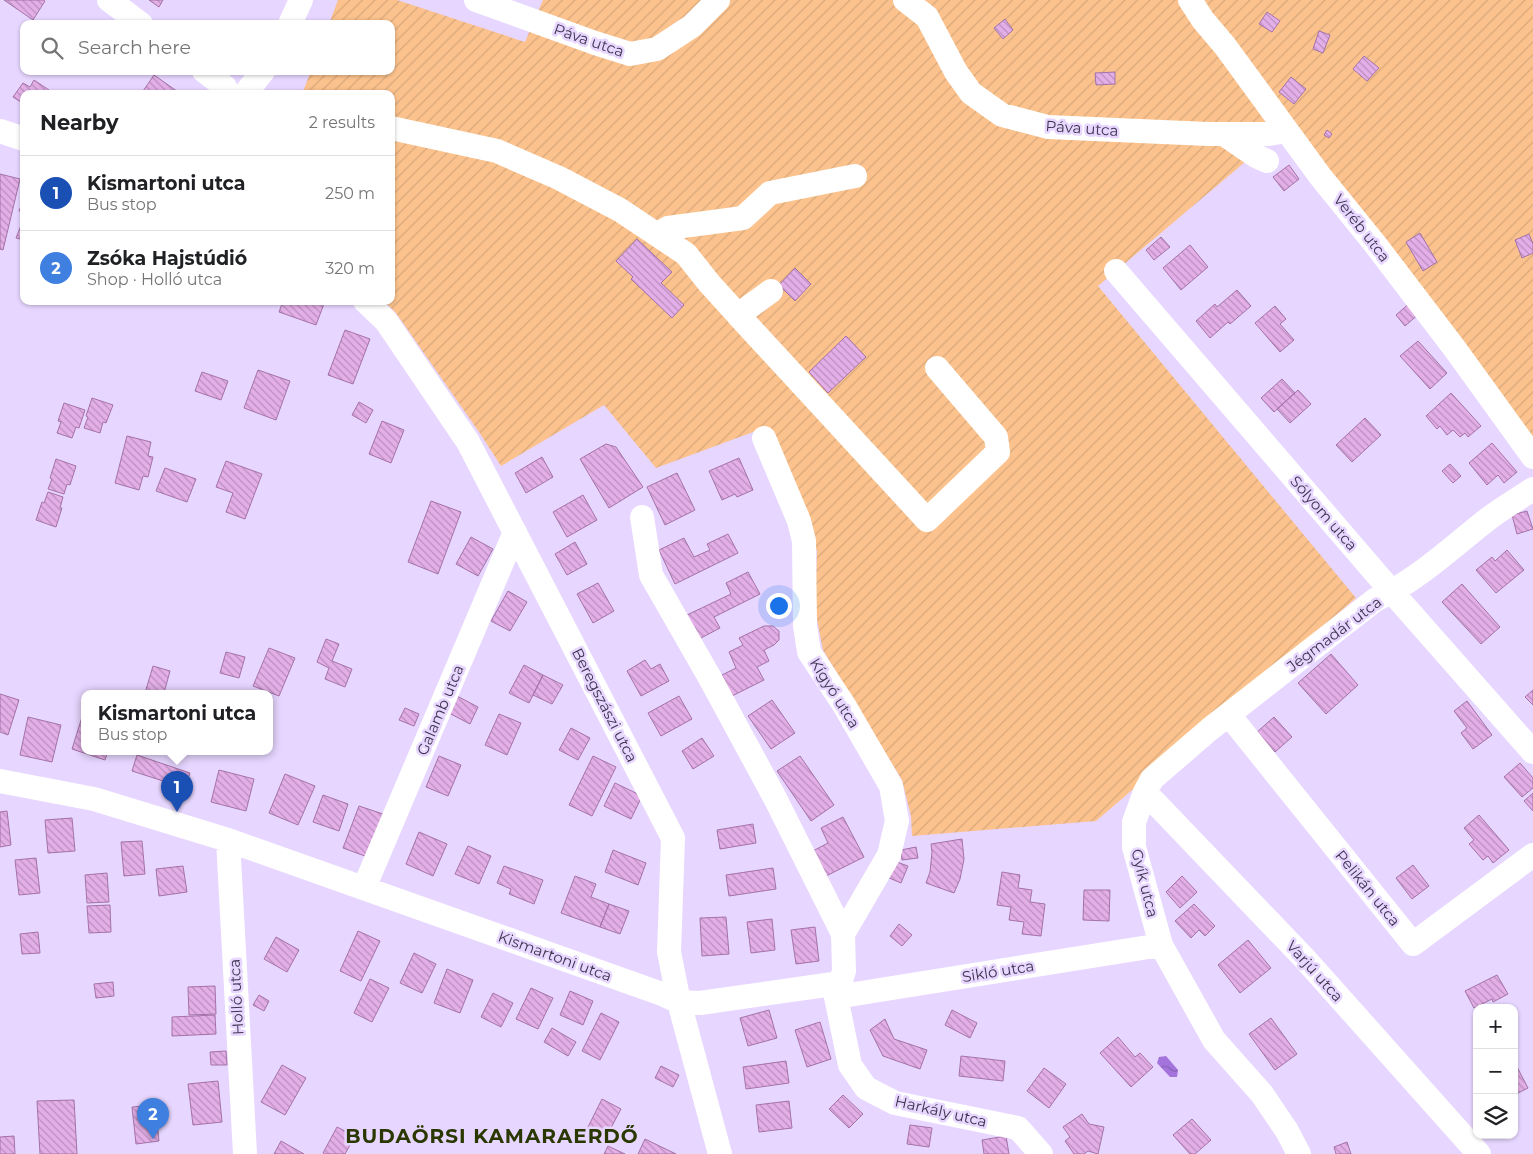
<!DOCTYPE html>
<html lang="en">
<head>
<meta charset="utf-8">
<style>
  body { margin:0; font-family:Montserrat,sans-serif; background:#f2f2f2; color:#202124 }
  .controls { position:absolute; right:15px; bottom:15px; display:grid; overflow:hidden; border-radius:10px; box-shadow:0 1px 4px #0004 }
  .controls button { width:45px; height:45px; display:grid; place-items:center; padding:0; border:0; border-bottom:1px solid #e0e0e0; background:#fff; color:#202124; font:25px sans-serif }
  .you { position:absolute; left:778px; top:605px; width:18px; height:18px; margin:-12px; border:4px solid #fff; border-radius:50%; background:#1a73e8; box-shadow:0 0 0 8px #1a73e833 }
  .badge { display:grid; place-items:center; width:32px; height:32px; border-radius:50%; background:#d93025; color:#fff; font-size:16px; font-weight:700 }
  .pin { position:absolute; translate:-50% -41px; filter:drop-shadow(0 1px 2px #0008) }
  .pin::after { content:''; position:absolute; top:26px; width:18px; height:15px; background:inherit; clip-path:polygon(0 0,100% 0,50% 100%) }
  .popup { position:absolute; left:81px; top:690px; width:192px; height:65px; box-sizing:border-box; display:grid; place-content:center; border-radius:10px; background:#fff; filter:drop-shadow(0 1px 4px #0005); font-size:16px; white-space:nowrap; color:#757577 }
  .popup b { font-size:19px; color:#202124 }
  .popup::after { content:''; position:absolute; left:50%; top:100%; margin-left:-10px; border:10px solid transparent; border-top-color:#fff }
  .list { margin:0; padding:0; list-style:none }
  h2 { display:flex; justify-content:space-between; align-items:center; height:65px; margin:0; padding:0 20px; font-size:21px }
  h2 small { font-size:16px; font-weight:400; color:#757577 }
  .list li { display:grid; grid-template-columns:32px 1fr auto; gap:15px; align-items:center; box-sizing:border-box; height:75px; padding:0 20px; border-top:1px solid #e0e0e0 }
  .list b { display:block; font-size:19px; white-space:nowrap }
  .list p { margin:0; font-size:16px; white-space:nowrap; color:#757577 }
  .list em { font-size:16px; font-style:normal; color:#757577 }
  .icon { flex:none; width:28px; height:28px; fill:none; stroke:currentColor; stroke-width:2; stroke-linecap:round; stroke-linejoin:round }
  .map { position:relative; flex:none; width:1533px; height:1154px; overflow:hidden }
  .search { position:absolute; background:#fff; box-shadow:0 1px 4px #0004; left:20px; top:20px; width:375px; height:55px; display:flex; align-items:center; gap:12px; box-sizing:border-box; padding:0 18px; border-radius:10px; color:#757577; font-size:19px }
  .panel { position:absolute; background:#fff; box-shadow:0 1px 4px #0004; left:20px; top:90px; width:375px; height:215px; border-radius:10px }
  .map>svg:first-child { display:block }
  .garden { fill:url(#garden-furrows) }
  .water { fill:url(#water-waves) }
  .building { fill:url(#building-back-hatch); stroke:#a472a8 }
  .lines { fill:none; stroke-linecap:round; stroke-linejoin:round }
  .minor { stroke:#fff; stroke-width:24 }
  .labels { text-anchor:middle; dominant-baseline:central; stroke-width:5; stroke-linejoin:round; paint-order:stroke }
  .street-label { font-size:15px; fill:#3f334e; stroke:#e7d6ff }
  .district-label { font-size:20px; font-weight:bold; letter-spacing:1px; fill:#2a3800; stroke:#e7d6ff }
</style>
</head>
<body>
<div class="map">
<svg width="1533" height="1154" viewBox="0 0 1533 1154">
  <defs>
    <pattern id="garden-furrows" width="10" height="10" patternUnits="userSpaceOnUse" patternTransform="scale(1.25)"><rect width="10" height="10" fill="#fbc28d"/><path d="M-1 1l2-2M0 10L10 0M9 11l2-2" fill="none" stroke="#d8a77b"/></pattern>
    <pattern id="water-waves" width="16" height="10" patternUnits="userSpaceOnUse" patternTransform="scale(1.25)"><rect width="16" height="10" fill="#a474dc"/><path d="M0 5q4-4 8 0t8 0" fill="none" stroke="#8760b5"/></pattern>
    <pattern id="building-back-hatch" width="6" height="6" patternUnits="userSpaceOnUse" patternTransform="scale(1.25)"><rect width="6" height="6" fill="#e4afe8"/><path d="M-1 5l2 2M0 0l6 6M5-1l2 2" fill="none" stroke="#ba8fbe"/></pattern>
  </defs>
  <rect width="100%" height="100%" fill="#e7d6ff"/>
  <path class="garden" d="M338,0H397L525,42L543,0H1533V445L1289,125L1098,286L1356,598L1096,821L912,836L911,816L902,780L823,650L815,609L817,551L767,427L656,468L604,405L501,466L479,432L396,313L384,301H391V94H302L311,71H391V24H329Z"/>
  <path class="water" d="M1166,1056L1178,1070L1177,1077H1170L1157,1063L1159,1057Z"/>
  <path class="building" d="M4,0H43L45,1L33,20Z
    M149,0H163L159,7Z
    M1267,12L1280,21L1272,32L1259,24Z
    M1005,19L1013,30L1003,39L994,28Z
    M1319,31L1330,35L1323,53L1313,49Z
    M1364,56L1379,68L1367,81L1353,69Z
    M1115,72V84L1096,85L1095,73Z
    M154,75L181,94H141Z
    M1291,77L1306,89L1294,104L1279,92Z
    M34,80L49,90L46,94H24V104L13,97L23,83L30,87Z
    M1327,130L1332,134L1329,138L1324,135Z
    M1289,165L1299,179L1284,191L1273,177Z
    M0,174L20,179L3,250L0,249Z
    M24,199V212L19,211Z
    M24,218V240L16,238Z
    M1420,233L1437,262L1423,271L1406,242Z
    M1529,234L1533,244V253L1522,258L1515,240Z
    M1161,237L1170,247L1154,260L1146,250Z
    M637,239L672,272L661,283L684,305L672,318L631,279L633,277L616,261Z
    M1190,245L1208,267L1181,290L1163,268Z
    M795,268L811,284L795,301L779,285Z
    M1237,290L1251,306L1230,324L1228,322L1210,338L1196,321L1215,304L1217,307Z
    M283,301H325L316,325L279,312Z
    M1411,302L1420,313L1405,326L1396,315Z
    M1275,306L1286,319L1280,324L1294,340L1280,352L1255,323Z
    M345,330L370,339L353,384L328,375Z
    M846,336L866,357L828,393L809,372Z
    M1418,341L1447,373L1430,389L1400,356Z
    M258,370L290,381L276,420L244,408Z
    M202,372L228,381L221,400L195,391Z
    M1282,379L1295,393L1274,412L1261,398Z
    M1298,390L1311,404L1290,423L1277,409Z
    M1451,393L1481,426L1468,437L1465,433L1460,437L1453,430L1447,435L1440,426L1437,429L1426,416Z
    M92,398L113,405L106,423L103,422L100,433L84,428L88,417L86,416Z
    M359,402L373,410L366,423L352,415Z
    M64,403L85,410L79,428L76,427L72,438L57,433L61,422L58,421Z
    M1365,418L1381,435L1352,462L1336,445Z
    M382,421L404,430L391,463L369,454Z
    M127,436L151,442L148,456L153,457L148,477L143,476L139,490L115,483Z
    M1492,443L1517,472L1504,483L1498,475L1487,485L1469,463Z
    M606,444L616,447L643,487L609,508L580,459Z
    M542,457L553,477L526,493L515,473Z
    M739,458L753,490L737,497L735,494L722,500L709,471Z
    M56,459L76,466L70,485L67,484L64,494L48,489L52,479L50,478Z
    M226,461L262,474L245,519L226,512L233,493L216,487Z
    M1450,464L1461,476L1453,483L1442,471Z
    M165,468L196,479L187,502L156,491Z
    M677,473L695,510L665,525L647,487Z
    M48,492L63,497L60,508H62L56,527L36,520L42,502L44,503Z
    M583,495L597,520L567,537L553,512Z
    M431,501L461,512L438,574L408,562Z
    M1527,511L1533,529L1517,534L1512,515Z
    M728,534L738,553L675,584L659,550L684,538L694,557L710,550L707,544Z
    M471,537L493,549L478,576L456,564Z
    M575,542L587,564L567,575L555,554Z
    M1507,550L1524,570L1496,593L1476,570L1492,557L1495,561Z
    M748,572L760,594L714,617L720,628L699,639L687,615L731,594L726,583Z
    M598,583L614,611L593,623L577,594Z
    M1462,584L1500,627L1481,644L1442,602Z
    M508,591L527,602L510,631L491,621Z
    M764,626H773L779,631V640L774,645L764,650L769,661L757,667L764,680L732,696L722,675L736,668L729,652L743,645L739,638Z
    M326,639L339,644L332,661L352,669L345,687L325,679L329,668L317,662Z
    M269,648L295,658L279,696L253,686Z
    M226,652L245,657L239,678L220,673Z
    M1331,654L1358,685L1326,714L1298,683Z
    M645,660L651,669L660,664L669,681L641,696L627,671Z
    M524,665L543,675L529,703L509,693Z
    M153,666L170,671L164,693H145Z
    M543,675L563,685L552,704L533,695Z
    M1533,690V705L1525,697Z
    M0,694L19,700L8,735L0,732Z
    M455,695L478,707L470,724L447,712Z
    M679,696L692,719L661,736L648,713Z
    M772,700L795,733L771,749L748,716Z
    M1467,701L1492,735L1473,749L1461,733L1467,728L1454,711Z
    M405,708L419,714L414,726L399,720Z
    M83,714L84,715V751H108L105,760L72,749Z
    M499,714L521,723L507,755L485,745Z
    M28,717L61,725L52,762L20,755Z
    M1274,717L1292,737L1275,752L1257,732Z
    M571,728L590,738L578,760L559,750Z
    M702,738L714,756L693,769L682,751Z
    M137,755L190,773L185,788L132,771Z
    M439,756L461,765L448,796L426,787Z
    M593,756L616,767L592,816L569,805Z
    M800,756L834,805L811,821L777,771Z
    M1520,763L1533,778V788L1522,797L1504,777Z
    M219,770L254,779L246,811L211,802Z
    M285,774L315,786L298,825L269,813Z
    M615,783L642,796L631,819L604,806Z
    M1533,793V811L1524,801Z
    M323,795L348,804L339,831L313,822Z
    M359,806L389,816L373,859L343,848Z
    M7,811L11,845L0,847V812Z
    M1479,815L1509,850L1493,863L1488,856L1483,860L1469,844L1474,840L1464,828Z
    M843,817L864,857L824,877L811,852L828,843L821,828Z
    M72,818L75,851L48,853L45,820Z
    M753,824L756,843L720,849L717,830Z
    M419,832L447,844L433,876L406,864Z
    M962,839L964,859L960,879L954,893L926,883L930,872L932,852L931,844Z
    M142,841L145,874L124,876L121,842Z
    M468,846L491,856L479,884L455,874Z
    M916,847L918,858L902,860L901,850Z
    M613,850L646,863L638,885L605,872Z
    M36,858L40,893L19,895L15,860Z
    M894,861L908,866L901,883L887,877Z
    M1413,865L1429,886L1412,899L1396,878Z
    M183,866L187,892L159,896L156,869Z
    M504,866L543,880L534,904L509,894L511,889L497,883Z
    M773,868L776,889L729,896L726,875Z
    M1002,872L1020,875L1018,888L1032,890L1030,902L1045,904L1041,936L1022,934L1024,922L1009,920L1011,907L997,905Z
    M107,873L109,902L87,903L85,875Z
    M575,876L596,884L591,897L609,904L600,927L561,913Z
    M1182,876L1197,892L1180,908L1166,892Z
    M1084,890H1110L1109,921L1083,920Z
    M609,904L629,911L620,934L600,927Z
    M1194,904L1215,926L1205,936L1199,930L1191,938L1175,921Z
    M110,905L111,932L89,933L87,906Z
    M726,917L729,954L702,956L700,918Z
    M772,919L775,950L751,953L747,922Z
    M899,924L912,935L902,946L890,936Z
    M815,927L819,961L796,964L791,930Z
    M358,931L380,941L361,981L340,971Z
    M38,932L40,953L22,954L20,934Z
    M276,937L299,950L287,972L264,959Z
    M1248,940L1271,968L1240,993L1218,965Z
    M414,953L436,964L422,993L400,983Z
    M447,969L473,980L460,1013L434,1003Z
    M1497,975L1508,994L1493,1002L1492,999L1474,1008L1465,991Z
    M370,979L389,988L372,1022L354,1013Z
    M113,982L114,996L96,998L94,984Z
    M215,986L216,1014L189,1015L188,987Z
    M531,988L553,998L538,1029L516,1019Z
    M570,991L593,1001L583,1025L560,1015Z
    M493,993L513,1003L501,1027L481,1017Z
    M259,995L269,1001L264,1011L253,1005Z
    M769,1010L777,1038L748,1046L740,1018Z
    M952,1010L977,1023L970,1038L945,1025Z
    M601,1013L619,1022L600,1060L582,1051Z
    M215,1015L216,1034L172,1036V1017Z
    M1271,1018L1297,1054L1275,1070L1249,1034Z
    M885,1019L894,1039L927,1050L920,1069L883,1056L870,1030Z
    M820,1022L831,1059L807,1067L795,1030Z
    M552,1028L576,1042L568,1056L544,1042Z
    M1118,1037L1135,1057L1140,1053L1153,1067L1131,1087L1100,1053Z
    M226,1051L227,1065H211L210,1052Z
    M961,1056L1005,1061L1003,1081L959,1076Z
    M786,1061L789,1083L746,1089L743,1067Z
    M282,1065L306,1078L285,1115L261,1102Z
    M661,1066L679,1075L673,1087L655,1078Z
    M1517,1067L1528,1088L1514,1095V1069Z
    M1044,1068L1066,1084L1049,1108L1027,1091Z
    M218,1081L222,1122L193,1125L188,1084Z
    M843,1095L863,1114L849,1128L829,1109Z
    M602,1099L621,1109L603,1143L585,1133Z
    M74,1100L77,1154H40L37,1101Z
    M789,1101L792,1128L759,1132L756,1105Z
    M155,1105L159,1141L136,1144L132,1107Z
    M1082,1114L1089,1124L1104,1127L1098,1154L1088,1151L1084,1154H1074L1065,1141L1070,1137L1063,1127Z
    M1192,1119L1211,1140L1195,1154H1190L1173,1135Z
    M910,1125L932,1128L929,1147L907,1144Z
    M337,1127L355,1136L345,1154H325L323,1153Z
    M14,1136L15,1154H0V1137Z
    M1006,1136L1009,1154H984L982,1140Z
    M645,1139L676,1154H638Z
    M281,1141L304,1154H274Z
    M1347,1142L1351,1154H1336L1334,1147Z
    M608,1146L625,1154H604Z"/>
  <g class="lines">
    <path class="minor" d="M109,0L141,24
      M476,0L595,43L630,54L657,49L692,26L718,0
      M905,0L927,17L956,72L971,93L1002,115L1048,127L1208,134H1269L1287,131
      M1190,0L1203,20L1225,46L1320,176L1375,244L1455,349L1533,457
      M290,24L301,0
      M204,71L225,87L228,94
      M245,94L263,71
      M391,128L497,151L559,178L620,210L686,254L709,283L738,315L771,291
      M0,131L24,139
      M1224,134L1256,156L1267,161
      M658,234L668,228L743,218L770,193L855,176
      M1116,271L1392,592L1533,752
      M365,301L386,321L468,442L673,838L669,952L679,1002L720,1154
      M738,315L927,520L998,452L996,437L937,368
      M764,438L799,521L804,541L805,626L809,652L844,705L891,786L897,821L889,855L843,934L844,971L836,997L850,1065L866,1088L895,1103L1018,1128L1041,1154
      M642,517L651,575L710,678L775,798L843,934
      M1229,715L1413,944L1533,855
      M0,781L94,799L228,840L662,994L679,1002L700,1003L840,983
      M1145,792L1305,959L1479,1154
      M228,840L245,1154
      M364,888L515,532
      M836,997L1161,945
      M1299,1154L1287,1131L1262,1094L1214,1040L1161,945L1134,847V822L1145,792L1152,779L1210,729L1375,600C1418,580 1452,547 1488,519C1502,508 1518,499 1533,489"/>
  </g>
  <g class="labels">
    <g class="street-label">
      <text transform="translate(589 40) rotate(19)">Páva utca</text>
      <text transform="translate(1082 128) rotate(4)">Páva utca</text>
      <text transform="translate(1362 228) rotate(52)">Veréb utca</text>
      <text transform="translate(1324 513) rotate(49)">Sólyom utca</text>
      <text transform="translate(1334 634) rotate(-37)">Jégmadár utca</text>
      <text transform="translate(835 693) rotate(58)">Kígyó utca</text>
      <text transform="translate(605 705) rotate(63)">Beregszászi utca</text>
      <text transform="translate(440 710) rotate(-67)">Galamb utca</text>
      <text transform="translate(1145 883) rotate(76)">Gyík utca</text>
      <text transform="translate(1368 888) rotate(51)">Pelikán utca</text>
      <text transform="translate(555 956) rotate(20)">Kismartoni utca</text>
      <text transform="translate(998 971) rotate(-9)">Sikló utca</text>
      <text transform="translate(1315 971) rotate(48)">Varjú utca</text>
      <text transform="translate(236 997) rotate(-93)">Holló utca</text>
      <text transform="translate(941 1111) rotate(13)">Harkály utca</text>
    </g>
    <g class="district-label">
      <text x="492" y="1136">BUDAÖRSI KAMARAERDŐ</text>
    </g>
  </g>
</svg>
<div class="controls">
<button>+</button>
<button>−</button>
<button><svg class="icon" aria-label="layers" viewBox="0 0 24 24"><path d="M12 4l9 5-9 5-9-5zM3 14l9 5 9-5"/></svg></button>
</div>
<div class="you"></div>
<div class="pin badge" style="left:177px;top:812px;background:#1a4fb4">1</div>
<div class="popup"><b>Kismartoni utca</b>Bus stop</div>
<div class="pin badge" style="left:153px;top:1139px;background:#3f7fe0">2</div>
<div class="search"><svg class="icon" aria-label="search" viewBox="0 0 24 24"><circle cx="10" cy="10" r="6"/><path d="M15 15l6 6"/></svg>Search here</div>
<section class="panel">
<h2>Nearby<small>2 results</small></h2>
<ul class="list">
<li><span class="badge" style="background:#1a4fb4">1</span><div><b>Kismartoni utca</b><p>Bus stop</p></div><em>250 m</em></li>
<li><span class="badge" style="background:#3f7fe0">2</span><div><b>Zsóka Hajstúdió</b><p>Shop · Holló utca</p></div><em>320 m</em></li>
</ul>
</section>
</div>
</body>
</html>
